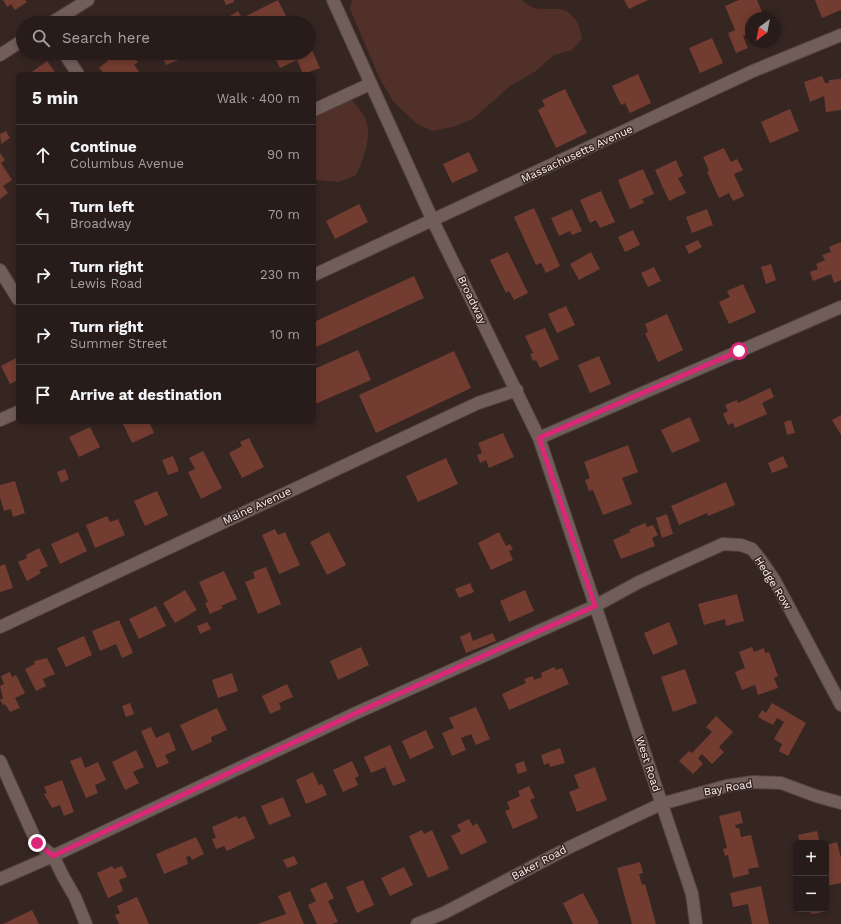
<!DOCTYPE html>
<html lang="en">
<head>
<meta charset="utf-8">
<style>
  body { margin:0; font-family:"Work Sans",sans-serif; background:#302523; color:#f1f3f6 }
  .controls { position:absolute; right:12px; bottom:12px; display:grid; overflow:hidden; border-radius:6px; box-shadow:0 2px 6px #0003 }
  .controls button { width:36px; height:36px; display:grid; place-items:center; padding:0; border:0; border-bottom:1px solid #443a39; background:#281c1a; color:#f1f3f6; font:20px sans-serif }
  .compass { position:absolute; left:745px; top:12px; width:36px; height:36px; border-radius:50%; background:#281c1a; box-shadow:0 2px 6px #0003; rotate:212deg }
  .stop { position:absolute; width:12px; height:12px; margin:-9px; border:3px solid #db2777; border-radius:50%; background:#fff }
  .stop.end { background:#db2777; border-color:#fff; box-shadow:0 1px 4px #0008 }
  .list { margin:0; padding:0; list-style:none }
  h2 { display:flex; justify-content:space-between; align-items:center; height:52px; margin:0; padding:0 16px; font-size:17px }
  h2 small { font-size:13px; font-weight:400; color:#a5a1a2 }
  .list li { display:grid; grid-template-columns:26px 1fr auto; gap:12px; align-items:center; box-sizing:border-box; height:60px; padding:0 16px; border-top:1px solid #443a39 }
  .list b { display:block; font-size:15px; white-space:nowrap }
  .list p { margin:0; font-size:13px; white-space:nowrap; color:#a5a1a2 }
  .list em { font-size:13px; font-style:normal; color:#a5a1a2 }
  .icon { flex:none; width:22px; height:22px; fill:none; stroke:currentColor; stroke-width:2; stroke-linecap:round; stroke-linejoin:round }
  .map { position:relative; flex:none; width:841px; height:924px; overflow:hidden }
  .search { position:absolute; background:#281c1a; box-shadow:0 2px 6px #0003; left:16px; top:16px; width:300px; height:44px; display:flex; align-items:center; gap:10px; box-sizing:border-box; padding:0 14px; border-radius:22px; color:#a5a1a2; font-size:15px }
  .panel { position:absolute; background:#281c1a; box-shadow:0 2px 6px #0003; left:16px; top:72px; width:300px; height:352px; border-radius:6px }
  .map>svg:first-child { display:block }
  .green { fill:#513029 }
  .building { fill:#723c30 }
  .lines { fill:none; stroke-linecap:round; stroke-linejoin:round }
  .minor-casing { stroke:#534441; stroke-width:14 }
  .minor { stroke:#715d59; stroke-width:12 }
  .route { stroke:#db2777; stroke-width:5 }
  .labels { text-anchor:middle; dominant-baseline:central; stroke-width:3; stroke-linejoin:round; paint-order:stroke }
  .street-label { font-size:11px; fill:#fcf0ee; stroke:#362622 }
</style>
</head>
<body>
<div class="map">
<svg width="841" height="924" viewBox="0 0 841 924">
  <rect width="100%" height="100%" fill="#362622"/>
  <path class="green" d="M352,0H522C526,3 530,7 535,8C544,10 552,8 560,9C575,12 580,26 582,39L572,50L554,55L536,71L510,86L474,118L456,126L432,131L416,123L393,101L380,79L350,9Z
    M338,99L352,100C356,106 362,112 365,118C373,136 363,159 356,175L339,182L314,180V111Z"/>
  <path class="building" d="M3,0H25L27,2L15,10L11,4L7,7Z
    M224,0H234V2L226,5Z
    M278,0L287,18L277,23H234L230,16L238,11L242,18Z
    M624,0H648L629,9Z
    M739,0H757L762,12L755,15L756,18H751V32L743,36L748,48L736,53L728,33L735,30L725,6Z
    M815,0H841V10L822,18Z
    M712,38L723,63L700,73L689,48Z
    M309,43L320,68L303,74L297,60L280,68L273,53H309Z
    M117,53L127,54L131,53L138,62L134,65L141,74H104L99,68Z
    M161,53H205L188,60L186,57L166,65Z
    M47,61L56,74H29Z
    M638,74L651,103L630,113L625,103L621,105L612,86Z
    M822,76L825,83H829V80L841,79V110L826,112L824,96L810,102L804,82Z
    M565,89L587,133L556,148L538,110L545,106L542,100Z
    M790,109L799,131L770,143L761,122Z
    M6,131L10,138L1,144L0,134Z
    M724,148L731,162L737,159L743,170L734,174L744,196L733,201L729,193L719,198L707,172L709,170L703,157Z
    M469,152L478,171L452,183L443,164Z
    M0,153L5,160L1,163L12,180L3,186L8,193L0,199Z
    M676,160L683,176L678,178L686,193L669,201L655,170Z
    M643,169L654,194L642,199L644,203L630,209L618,180Z
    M601,191L615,222L600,228L596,220L590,223L580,200Z
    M359,204L368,222L335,239L326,221Z
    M534,208L560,266L546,273L541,263L536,265L514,217Z
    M572,209L582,231L572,235L570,231L559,236L551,218Z
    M707,209L713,225L692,233L686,217Z
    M633,230L640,245L625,252L618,237Z
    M698,240L702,247L689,254L685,246Z
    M841,242V280L834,283L831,274L813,281L810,272L818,269L816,264L825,260L822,255L831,252L829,247Z
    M508,252L528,293L514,300L509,291L506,293L490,260Z
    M591,252L600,269L579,280L570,264Z
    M771,264L776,280L766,284L761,267Z
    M654,267L661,281L648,287L641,273Z
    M414,276L424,298L314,348V322Z
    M743,284L756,312L729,324L719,302L730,297L727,291Z
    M566,306L575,325L557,333L548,314Z
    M667,314L683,350L658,362L645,333L648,332L645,324Z
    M545,328L559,359L540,368L536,360L533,361L530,354L533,353L525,336Z
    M358,350L371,380L315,404L314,369Z
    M454,351L471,388L376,433L359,395Z
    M599,356L611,384L590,393L578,365Z
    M18,357V380L10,384L1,366Z
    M770,388L774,397L762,403L767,414L735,428L733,423L728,425L723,414L728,411L725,405L737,400L738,403Z
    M841,415V435L832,420Z
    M690,417L700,441L672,453L661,430Z
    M791,420L795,433L787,435L784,422Z
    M122,422H149L154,433L132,443Z
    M90,427L100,447L79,457L69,437Z
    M503,433L514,457L489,468L486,460L480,463L477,455L482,453L478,443Z
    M249,438L264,467L242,478L229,453L242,446L240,442Z
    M628,445L638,472L622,478L632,504L603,515L593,490L589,491L585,480L590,478L584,462Z
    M203,451L222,488L201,499L188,472L195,469L189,458Z
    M173,456L179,471L168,475L162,460Z
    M783,456L788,467L772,473L768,463Z
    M446,458L458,484L418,502L406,476Z
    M65,469L69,479L61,483L57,472Z
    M15,481L25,513L13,517L11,509L4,511L0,497V485Z
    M726,482L735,505L708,516L707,513L679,525L671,506Z
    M157,491L168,515L145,526L134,501Z
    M667,514L673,534L662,538L656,518Z
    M107,516L110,522L118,519L125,535L95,548L86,525Z
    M645,523L647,527L653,525L658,535L652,538L655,546L621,559L613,540L631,532L629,530Z
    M275,529L278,535L285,532L300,565L279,574L262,535Z
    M78,532L87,551L60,564L51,544Z
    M329,532L346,565L327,575L310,542Z
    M499,532L506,546L510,544L513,549L509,551L513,560L491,570L478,543Z
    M39,548L48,566L39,570L41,573L27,581L18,562L27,558L26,555Z
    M5,564L13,588L0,592V566Z
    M266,567L281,604L258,614L245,582L255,578L253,572Z
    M224,571L237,599L221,606L223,608L210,614L205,603L208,602L199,582Z
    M470,583L474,592L459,598L455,589Z
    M185,590L197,610L175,623L163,603Z
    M525,590L534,611L509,622L500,601Z
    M737,594L744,621L726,626L725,619L704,625L698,604Z
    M156,606L166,626L139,639L129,619Z
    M119,620L133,653L122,658L116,644L100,651L92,631Z
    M207,622L211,629L200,634L197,626Z
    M669,622L678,644L653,655L644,633Z
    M470,632L473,641L493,633L496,641L466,653L460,637Z
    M84,636L92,655L66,667L57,648Z
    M361,647L369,665L338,680L330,661Z
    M752,647L754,652L764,648L765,653L769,652L778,676L774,678L778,688L758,695L755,685L742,690L735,672L745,668L739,652Z
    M47,658L55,674L43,679L46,686L36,691L25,669L35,664L34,661Z
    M554,667L556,670L562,668L569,684L509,710L502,694L526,683L524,679L533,676L534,680L542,677L541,673Z
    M685,669L697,703L673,712L661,677Z
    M10,672L12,677L16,675L25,693L15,698L20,708L10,712L5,704L3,705L0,700L3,698L0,686L4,684L1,676Z
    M232,673L238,691L218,698L212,680Z
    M287,684L293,697L279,703L281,709L270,714L262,696Z
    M130,703L134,714L126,717L122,706Z
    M772,703L806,723L788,756L779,751L782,744L774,739L784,722L777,718L773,725L758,717L762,710L766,713Z
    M476,707L490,739L476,745L471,734L461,738L466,750L452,756L442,733L454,728L449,718Z
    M217,708L227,730L211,737L212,742L192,751L180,725Z
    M716,716L733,732L719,747L724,752L712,764L702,754L698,758L703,764L693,774L679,761L689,751L692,753L712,732L706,727Z
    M151,727L156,738L169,732L176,750L165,755L169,763L157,768L141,731Z
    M426,730L434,748L410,759L402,741Z
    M390,745L406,781L393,786L385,767L371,773L364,757Z
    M560,748L565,763L550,767L549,763L544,765L541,755Z
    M136,750L144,767L133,772L139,783L125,790L112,762Z
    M81,757L85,768L98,762L106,780L95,785L98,793L86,798L70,761Z
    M352,761L359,776L355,778L358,785L343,792L333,770Z
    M524,761L527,771L518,774L515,764Z
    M595,767L607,800L577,812L569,792L579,788L574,775Z
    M313,772L319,785L322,784L327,795L306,804L296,780Z
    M62,780L74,812L64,816L60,805L52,808L44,794L47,793L44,787Z
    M529,786L535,798L530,800L538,818L513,829L505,811L510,809L507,802L520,796L518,791Z
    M283,797L291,816L269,825L261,806Z
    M740,811L743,823L735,825L736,828H739L741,837L751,835L759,867L748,869L749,874L733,878L728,855L725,856L723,849L727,848L719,816Z
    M237,816L238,819L245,816L255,838L227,851L224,846L216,849L212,839L216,838L212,827Z
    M469,819L473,826L477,823L487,842L461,855L451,836L461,831L457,825Z
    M422,830L424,834L432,830L449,869L428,878L409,836Z
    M817,831L820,843H800L798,835Z
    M196,837L204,854L192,860L190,856L186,857L188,864L164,874L156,854Z
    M837,842L841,858V883L826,886V845Z
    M294,856L298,864L287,868L283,860Z
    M640,862L643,873L639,874L642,885L645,884L656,924H632L617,868Z
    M112,866L114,869L122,866L127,877L119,880L123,891L108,898L97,873Z
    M404,867L413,885L390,896L381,878Z
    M363,880L374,905L357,913L346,887Z
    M326,882L334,898L328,901L338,922L332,924H317L308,905L316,901L310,889Z
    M761,886L769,924H752L748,904L733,907L730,893Z
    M290,891L304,924H257L286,914L278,896Z
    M583,893L599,923L597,924H573L563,903Z
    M137,897L149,924H119L115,915L120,913L117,906Z
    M810,909H820V913L811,914Z
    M32,910L39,924H3Z"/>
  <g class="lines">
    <g class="minor-casing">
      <path id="minor" d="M333,0L433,221L539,438L692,894L696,924
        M51,23L88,0
        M64,53L78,74
        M0,55L23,40
        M314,110L370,84
        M0,270L18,299
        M314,275L753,71L841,35
        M0,420L18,412
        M539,438L841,307
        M0,627L478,403L517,390
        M0,761L37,843L53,856L64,878L75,897L86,924
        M0,879L53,856L356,713L595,606L639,582L723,544L741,545L752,549L760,559L775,581L841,705
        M417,924L444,913L570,847L661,804L726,786L753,782L781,783L816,796L841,803"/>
    </g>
    <use href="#minor" class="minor"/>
  </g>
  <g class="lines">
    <path class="route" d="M37,843L53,856L356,713L595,606L539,438L739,351"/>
  </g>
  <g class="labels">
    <g class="street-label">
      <text transform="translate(577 154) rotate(-25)">Massachusetts Avenue</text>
      <text transform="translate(472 300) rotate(64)">Broadway</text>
      <text transform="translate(257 506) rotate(-25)">Maine Avenue</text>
      <text transform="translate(773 583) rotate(58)">Hedge Row</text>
      <text transform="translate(648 764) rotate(72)">West Road</text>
      <text transform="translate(728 788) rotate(-10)">Bay Road</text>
      <text transform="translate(539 863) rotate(-28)">Baker Road</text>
    </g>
  </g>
</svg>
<div class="controls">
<button>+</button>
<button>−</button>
</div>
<svg class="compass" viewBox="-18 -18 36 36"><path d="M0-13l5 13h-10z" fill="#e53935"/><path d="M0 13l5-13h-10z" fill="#a5a1a2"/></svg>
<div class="stop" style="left:739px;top:351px"></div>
<div class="stop end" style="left:37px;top:843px"></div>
<div class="search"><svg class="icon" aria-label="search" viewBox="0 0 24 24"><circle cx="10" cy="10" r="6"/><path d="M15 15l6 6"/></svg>Search here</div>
<section class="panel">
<h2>5 min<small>Walk · 400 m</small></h2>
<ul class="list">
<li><svg class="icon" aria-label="ahead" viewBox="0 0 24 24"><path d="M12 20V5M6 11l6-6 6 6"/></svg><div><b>Continue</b><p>Columbus Avenue</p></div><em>90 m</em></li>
<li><svg class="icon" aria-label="left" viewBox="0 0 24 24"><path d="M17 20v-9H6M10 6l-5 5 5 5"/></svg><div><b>Turn left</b><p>Broadway</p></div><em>70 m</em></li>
<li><svg class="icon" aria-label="right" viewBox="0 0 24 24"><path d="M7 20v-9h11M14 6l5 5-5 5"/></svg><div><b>Turn right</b><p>Lewis Road</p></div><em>230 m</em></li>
<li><svg class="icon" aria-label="right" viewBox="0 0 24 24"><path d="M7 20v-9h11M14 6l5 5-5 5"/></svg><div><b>Turn right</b><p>Summer Street</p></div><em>10 m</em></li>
<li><svg class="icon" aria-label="arrive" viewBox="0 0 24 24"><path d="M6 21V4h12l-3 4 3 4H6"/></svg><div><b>Arrive at destination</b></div></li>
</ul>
</section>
</div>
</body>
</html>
